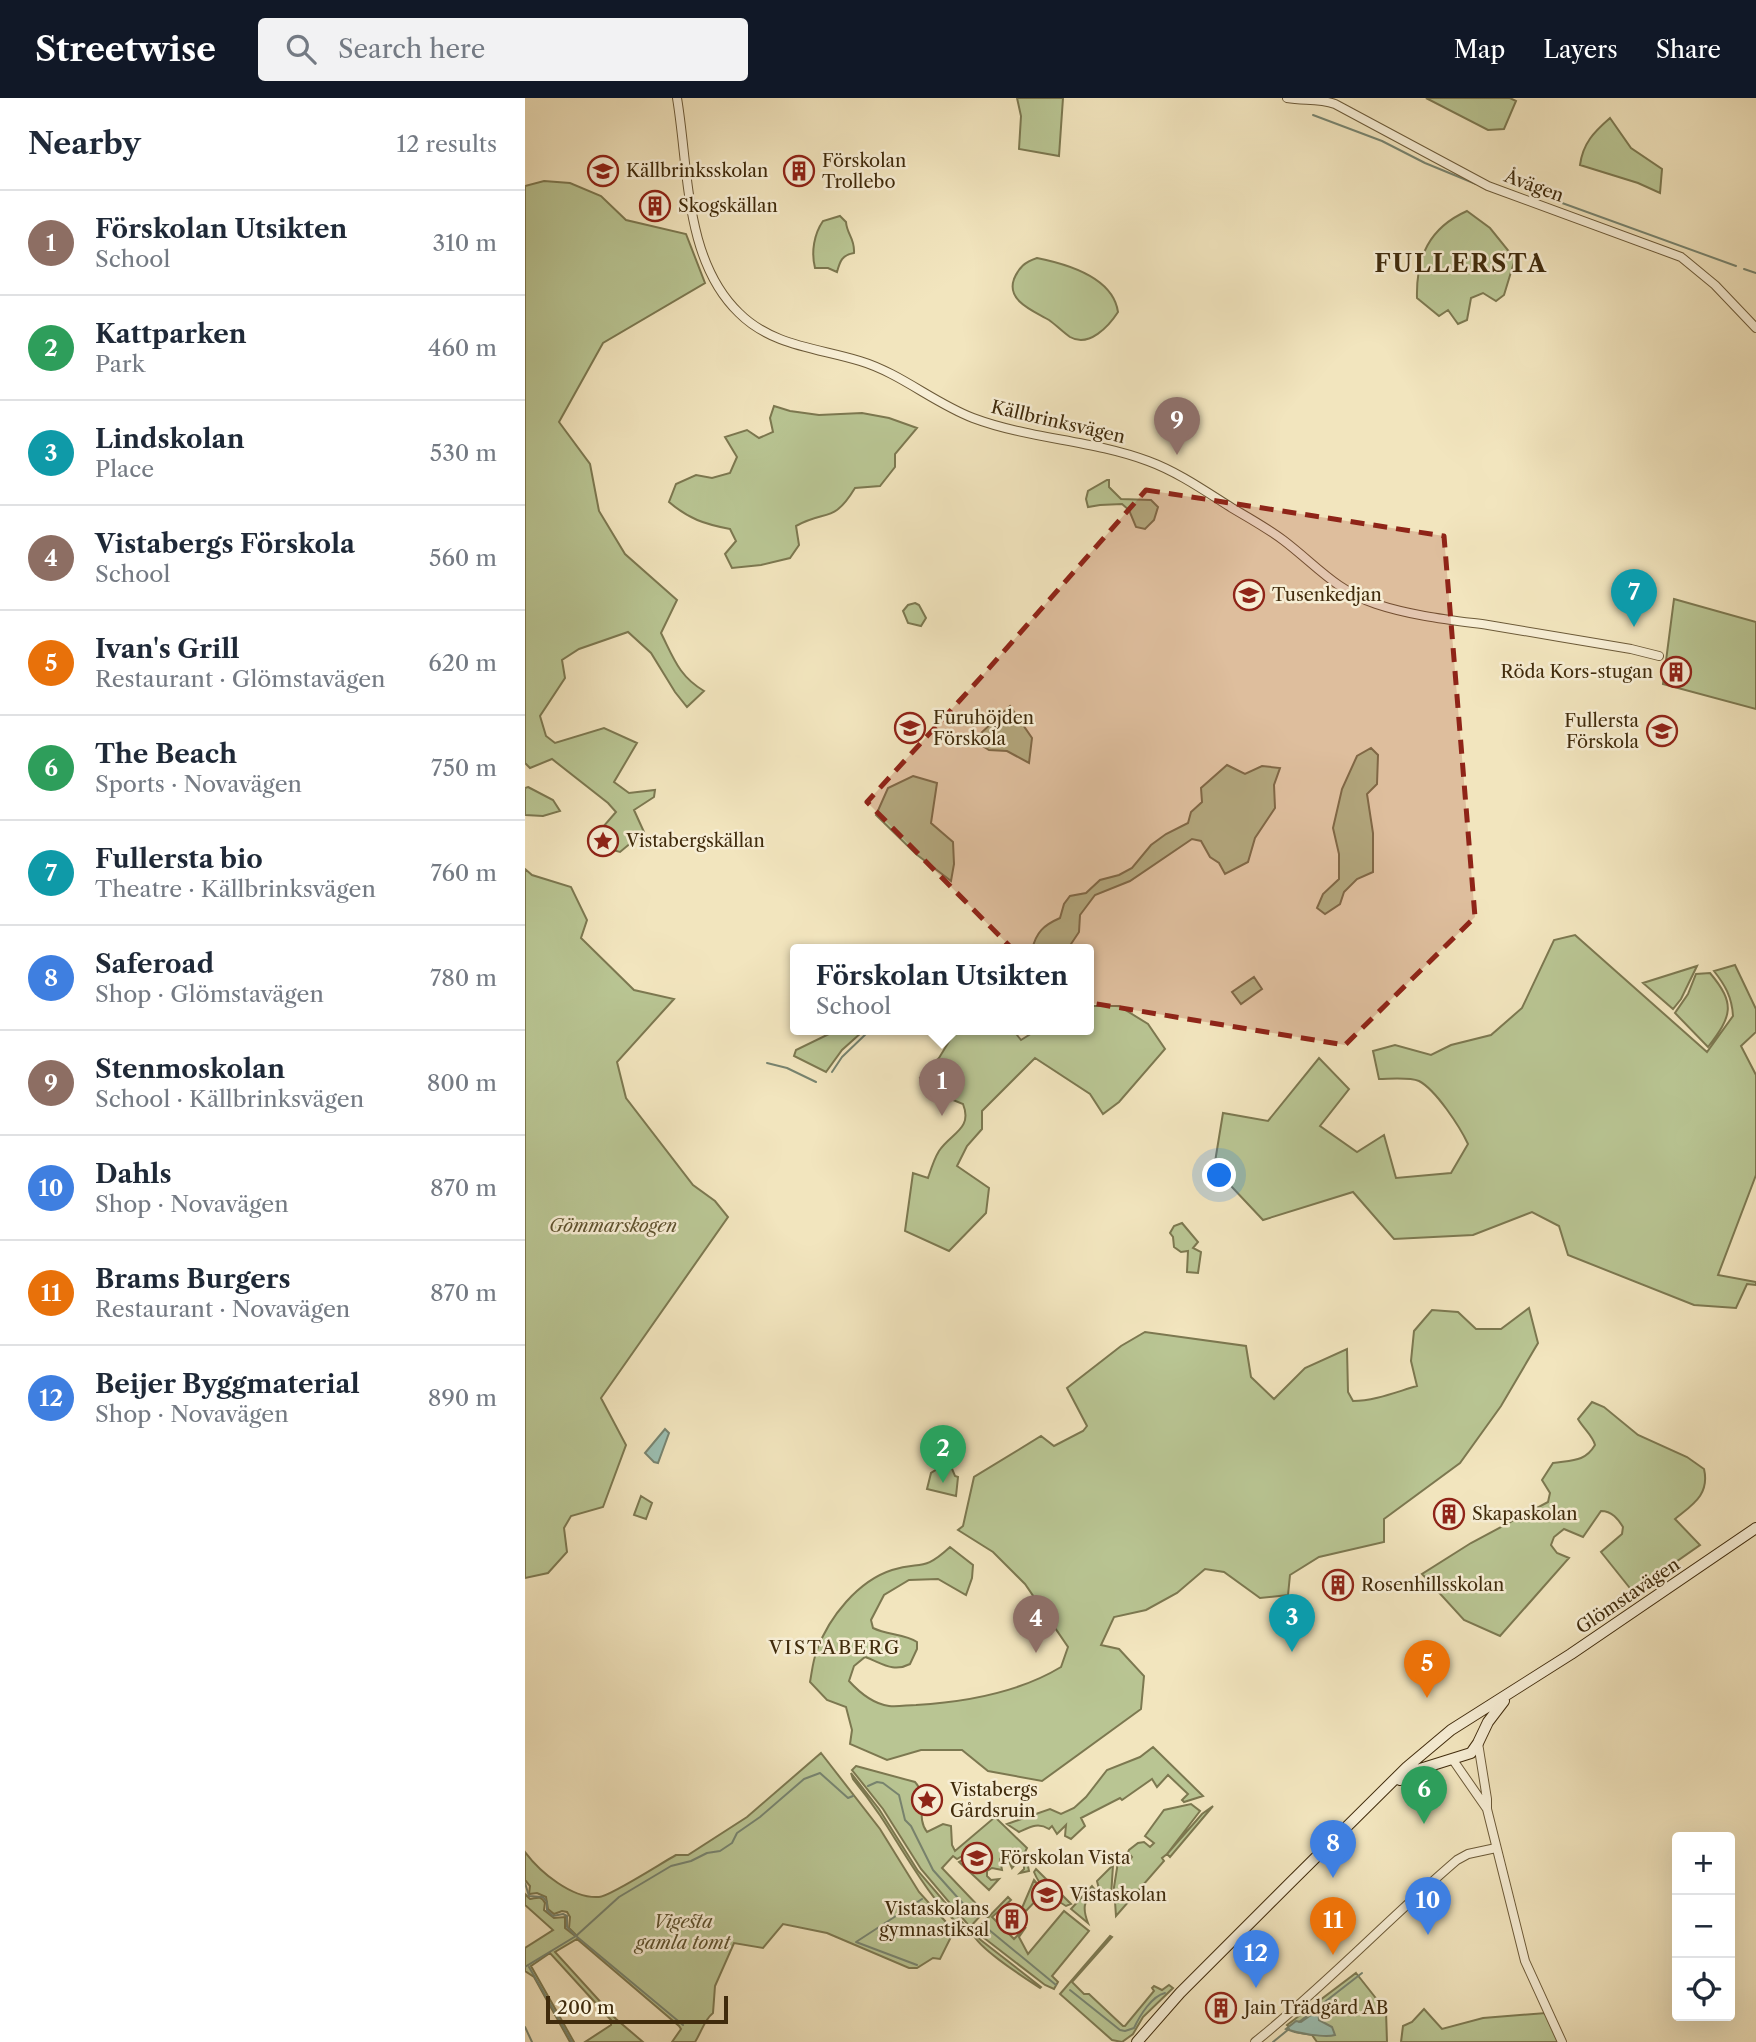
<!DOCTYPE html>
<html lang="en">
<head>
<meta charset="utf-8">
<style>
  body { margin:0; font-family:"Libre Caslon Text",serif; background:#f2f2f3; color:#1f2937 }
  .controls { position:absolute; right:21px; bottom:21px; display:grid; overflow:hidden; border-radius:7px; box-shadow:0 7px 28px #0002 }
  .controls button { width:63px; height:63px; display:grid; place-items:center; padding:0; border:0; border-bottom:2px solid #e0e1e3; background:#fff; color:#1f2937; font:35px sans-serif }
  .scale { position:absolute; left:21px; bottom:18px; width:182px; box-sizing:border-box; padding-left:7px; border:4px solid #402b0c; border-top:0; font-size:19px; line-height:24px; white-space:nowrap; color:#402b0c; -webkit-text-stroke:5px #f7eed5; paint-order:stroke }
  .you { position:absolute; left:695px; top:1078px; width:24px; height:24px; margin:-18px; border:5px solid #fff; border-radius:50%; background:#1a73e8; box-shadow:0 0 0 10px #1a73e833 }
  .badge { display:grid; place-items:center; width:46px; height:46px; border-radius:50%; background:#111827; color:#fff; font-size:23px; font-weight:700 }
  .pin { position:absolute; translate:-50% -58px; filter:drop-shadow(0 2px 4px #0008) }
  .pin::after { content:''; position:absolute; top:37px; width:24px; height:21px; background:inherit; clip-path:polygon(0 0,100% 0,50% 100%) }
  .popup { position:absolute; left:265px; top:846px; width:304px; height:91px; box-sizing:border-box; display:grid; place-content:center; border-radius:7px; background:#fff; filter:drop-shadow(0 2px 5px #0005); font-size:23px; white-space:nowrap; color:#747a83 }
  .popup b { font-size:26px; color:#1f2937 }
  .popup::after { content:''; position:absolute; left:50%; top:100%; margin-left:-14px; border:14px solid transparent; border-top-color:#fff }
  .list { margin:0; padding:0; list-style:none }
  h2 { display:flex; justify-content:space-between; align-items:center; height:91px; margin:0; padding:0 28px; font-size:30px }
  h2 small { font-size:23px; font-weight:400; color:#747a83 }
  .list li { display:grid; grid-template-columns:46px 1fr auto; gap:21px; align-items:center; box-sizing:border-box; height:105px; padding:0 28px; border-top:2px solid #e0e1e3 }
  .list b { display:block; font-size:26px; white-space:nowrap }
  .list p { margin:0; font-size:23px; white-space:nowrap; color:#747a83 }
  .list em { font-size:23px; font-style:normal; color:#747a83 }
  .icon { flex:none; width:38px; height:38px; fill:none; stroke:currentColor; stroke-width:2; stroke-linecap:round; stroke-linejoin:round }
  .map { position:relative; flex:none; width:1231px; height:1944px; overflow:hidden }
  header { display:flex; align-items:center; gap:42px; box-sizing:border-box; height:98px; padding:0 35px; background:#111827; color:#fff }
  header strong { font-size:33px }
  nav { display:flex; gap:38px; margin-inline-start:auto; font-size:24px }
  .search { width:490px; height:63px; background:#f2f2f3; display:flex; align-items:center; gap:18px; box-sizing:border-box; padding:0 24px; border-radius:7px; color:#747a83; font-size:26px }
  main { display:flex }
  aside { flex:1; background:#fff }
  .map>svg:first-child { display:block }
  .green { fill:#b9c593; stroke:#7c7850; stroke-width:2 }
  .water { fill:#9bbfb2; stroke:#778470; stroke-width:2 }
  .lines { fill:none; stroke-linecap:round; stroke-linejoin:round }
  .stream { stroke:#778470; stroke-width:2 }
  .tertiary-casing { stroke:#6c5a38; stroke-width:10 }
  .secondary-casing { stroke:#402b0c; stroke-width:12 }
  .tertiary { stroke:#f7eed5; stroke-width:8 }
  .secondary { stroke:#f7eed5; stroke-width:10 }
  .marked { fill:#8f2418; fill-opacity:0.2; stroke:#8f2418; stroke-width:5; stroke-dasharray:14 9; stroke-linejoin:round }
  .labels { text-anchor:middle; dominant-baseline:central; stroke-width:5; stroke-linejoin:round; paint-order:stroke }
  .poi-label { font-size:18px; fill:#402b0c; stroke:#f7eed5; text-anchor:start }
  .street-label { font-size:18px; fill:#402b0c; stroke:#f7eed5 }
  .park-label { font-size:18px; font-style:italic; fill:#5e522e; stroke:#f7eed5 }
  .neighbourhood-label { font-size:19px; letter-spacing:2px; fill:#402b0c; stroke:#f7eed5 }
  .district-label { font-size:24px; font-weight:bold; letter-spacing:2px; fill:#402b0c; stroke:#f7eed5 }
</style>
</head>
<body>
<header>
<strong>Streetwise</strong>
<div class="search"><svg class="icon" aria-label="search" viewBox="0 0 24 24"><circle cx="10" cy="10" r="6"/><path d="M15 15l6 6"/></svg>Search here</div>
<nav><a>Map</a><a>Layers</a><a>Share</a></nav>
</header>
<main>
<aside>
<h2>Nearby<small>12 results</small></h2>
<ul class="list">
<li><span class="badge" style="background:#8d6e63">1</span><div><b>Förskolan Utsikten</b><p>School</p></div><em>310 m</em></li>
<li><span class="badge" style="background:#2e9e5b">2</span><div><b>Kattparken</b><p>Park</p></div><em>460 m</em></li>
<li><span class="badge" style="background:#0f9aa8">3</span><div><b>Lindskolan</b><p>Place</p></div><em>530 m</em></li>
<li><span class="badge" style="background:#8d6e63">4</span><div><b>Vistabergs Förskola</b><p>School</p></div><em>560 m</em></li>
<li><span class="badge" style="background:#e8710a">5</span><div><b>Ivan's Grill</b><p>Restaurant · Glömstavägen</p></div><em>620 m</em></li>
<li><span class="badge" style="background:#2e9e5b">6</span><div><b>The Beach</b><p>Sports · Novavägen</p></div><em>750 m</em></li>
<li><span class="badge" style="background:#0f9aa8">7</span><div><b>Fullersta bio</b><p>Theatre · Källbrinksvägen</p></div><em>760 m</em></li>
<li><span class="badge" style="background:#3f7fe0">8</span><div><b>Saferoad</b><p>Shop · Glömstavägen</p></div><em>780 m</em></li>
<li><span class="badge" style="background:#8d6e63">9</span><div><b>Stenmoskolan</b><p>School · Källbrinksvägen</p></div><em>800 m</em></li>
<li><span class="badge" style="background:#3f7fe0">10</span><div><b>Dahls</b><p>Shop · Novavägen</p></div><em>870 m</em></li>
<li><span class="badge" style="background:#e8710a">11</span><div><b>Brams Burgers</b><p>Restaurant · Novavägen</p></div><em>870 m</em></li>
<li><span class="badge" style="background:#3f7fe0">12</span><div><b>Beijer Byggmaterial</b><p>Shop · Novavägen</p></div><em>890 m</em></li>
</ul>
</aside>
<div class="map">
<svg width="1231" height="1944" viewBox="0 0 1231 1944">
  <rect width="100%" height="100%" fill="#f2e5be"/>
  <filter id="stains"><feTurbulence type="fractalNoise" baseFrequency=".00286" numOctaves="4"/><feColorMatrix values="0 0 0 0 .2 0 0 0 0 .09 0 0 0 0 .02 0 0 0 .5 -.17"/></filter>
  <radialGradient id="worn" r=".72"><stop offset=".6" stop-color="#630" stop-opacity="0"/><stop offset="1" stop-color="#630" stop-opacity=".3"/></radialGradient>
  <path class="green" d="M492,0H538L534,58L494,51L496,18Z
    M901,0H985L991,3L979,31L963,32Z
    M1085,20L1106,50L1137,71L1135,95L1113,85L1055,67C1058,45 1069,34 1085,20Z
    M19,83L45,85L76,98L101,122L161,136L180,185L78,245L34,324L65,366L74,413L100,456L152,502L136,535C149,561 154,578 179,593L162,609L150,594L126,555L103,534L54,551L37,562L40,580L15,618L21,638L30,645L79,630L112,645L89,684L104,695L130,692L129,699L109,712L119,734L95,754L80,750L71,737L91,714L83,705L27,661L5,670L0,665V88Z
    M942,113L965,130L990,161L979,197L971,203L958,195L946,200L942,222L933,226L923,212L914,218L892,200C891,159 904,130 942,113Z
    M315,118L321,124C322,137 330,140 329,155C317,157 315,163 312,174L303,170H290C286,154 289,136 298,123Z
    M512,160C542,166 588,179 593,214C584,228 564,250 545,239C538,234 531,227 524,222C509,213 481,203 489,181C494,169 500,164 512,160Z
    M249,308L265,313L294,317L337,315L364,320L392,330L370,356V369L355,388L330,390C308,426 302,411 271,428L274,447L265,460L236,467L207,470L200,456L211,443L205,431C179,426 164,421 144,404L151,386L171,377L187,380L205,375L212,359L200,339L222,332L234,340L248,334L245,320Z
    M582,382H584V389L596,401L626,402L633,409L629,422L620,431L611,429L604,412L597,406L575,407L563,409L561,401L563,393Z
    M1149,501L1231,524V611L1138,586Z
    M390,505L394,507L401,520L396,528L383,525L378,513L383,507Z
    M485,608L507,640L504,665L482,653L464,652L451,644L456,635Z
    M846,650L853,657L852,686L842,696L848,735V774L832,781L819,794L815,806L800,816L792,810L798,796L814,781V756L808,730L817,691L832,658Z
    M702,667L720,676L737,668L755,670L749,687L750,710L730,740L723,764L700,776L694,765L685,759L676,743L667,741L605,783L570,797L555,817L554,834L542,852H507C511,834 519,827 535,820L539,806L545,798L561,795L575,782L594,777L607,770L626,747L641,736L663,725L666,714L677,704L676,690Z
    M388,678L412,685L406,725L428,744L429,766L426,783L391,756L351,717L363,690Z
    M3,689L28,702L35,713L18,718L0,717V690Z
    M0,771L7,777L46,789L62,822L56,840L109,892L149,901L92,964L101,1000L168,1087L190,1103L203,1119L76,1300L101,1347L78,1409L46,1418L39,1430L42,1454L23,1475L0,1480Z
    M1050,837L1182,954L1208,918C1207,899 1200,887 1189,873L1210,867L1231,911V934L1216,948L1231,977V1077L1193,1177L1231,1184V1187L1222,1186L1211,1210L1169,1207L1043,1157L1034,1128L1007,1114L948,1137L869,1141L828,1094L738,1122L689,1070L698,1015L743,1023L794,960L824,991L795,1028L832,1054L859,1037L871,1080L926,1075L943,1046C935,1029 911,992 894,983C884,979 865,981 854,981L848,953L870,947L906,957L926,947L966,937L997,910L1029,842Z
    M1172,868L1156,901L1148,911L1118,885Z
    M1185,875C1211,906 1207,918 1183,949L1150,915L1163,896L1171,876Z
    M729,879L737,891L716,906L707,894Z
    M564,908H594L623,926L640,951L594,1004L578,1016L565,996L510,960L457,1013V1031L442,1048L432,1068L464,1090L461,1115L424,1153L380,1133L388,1075L403,1080C406,1071 409,1061 414,1053C426,1035 448,1031 438,1006L401,991L395,980L414,960L431,932H488L496,942L512,932H564Z
    M312,932H336L337,934L317,952L301,974L269,958L271,952Z
    M657,1125L673,1144L668,1150L676,1154L673,1175L662,1174L663,1153L656,1154L649,1149L648,1139L645,1135L649,1128Z
    M1004,1210L1013,1245L976,1308L935,1365L859,1421V1444L794,1459L765,1477L763,1497L735,1500L699,1474L680,1471L652,1495L621,1512L589,1519L576,1547L594,1551L619,1578L616,1611L517,1683L463,1673L437,1652H396L362,1662L325,1646L327,1632L321,1609L302,1602L285,1584C287,1573 288,1562 292,1552C304,1519 333,1483 367,1472C397,1463 398,1474 425,1449L448,1467L447,1480L441,1497L413,1481L384,1482L359,1497L346,1522L348,1530C362,1537 380,1536 392,1544V1551L385,1566C368,1575 357,1565 340,1559L329,1568L324,1583C334,1594 349,1606 364,1608C373,1609 383,1607 391,1607C441,1604 493,1595 536,1569L543,1549L500,1486L468,1454L433,1432L438,1428L449,1379L516,1338L529,1348L558,1333L562,1328L542,1290L596,1248L620,1234L721,1248L726,1279L749,1301L780,1270L822,1251L823,1294L828,1303C849,1303 871,1294 892,1288L886,1263L889,1233L907,1212L933,1214L951,1231H976Z
    M1067,1304L1079,1309L1113,1337L1162,1359L1179,1371C1185,1397 1167,1407 1150,1421L1175,1447L1108,1494L1076,1454L1097,1436L1098,1429C1093,1421 1087,1413 1076,1413L1058,1439L1039,1431L1029,1439L1026,1447L1032,1455L1044,1460L975,1538L939,1522L897,1476L946,1445L1023,1404L1025,1395L1017,1382L1028,1365C1047,1362 1060,1364 1070,1347C1068,1338 1058,1330 1053,1321Z
    M422,1365L425,1366L430,1378L433,1379L431,1398L402,1391L406,1375Z
    M116,1398L127,1405L121,1421L109,1417Z
    M628,1649L678,1698L659,1704L657,1702L663,1696L643,1677L632,1689L627,1681L597,1702L595,1700L556,1720L560,1728L546,1741L540,1738L541,1727L532,1736L527,1728L524,1731C513,1724 505,1729 494,1734L482,1726L525,1711L536,1716L549,1710L561,1699L582,1672L615,1659Z
    M296,1655L355,1731L394,1794L429,1833L415,1861L408,1860L392,1870H384L302,1835L258,1826L238,1850L209,1845L190,1888L188,1915C179,1922 176,1935 170,1944H147L156,1931L154,1928L52,1841L30,1854L91,1921L118,1944H60L86,1927V1922L25,1855L6,1868L49,1944H45L9,1879L0,1873V1850L28,1832L0,1807V1796L5,1801C12,1800 16,1797 20,1805L19,1812L29,1820L40,1819V1830L49,1837H51L44,1830L45,1819L42,1814L37,1813L29,1816L23,1811L21,1799L12,1795L4,1796L5,1788L0,1782V1754C15,1774 47,1801 74,1799C84,1799 138,1764 151,1757H163L222,1719Z
    M331,1668L390,1684C404,1699 390,1719 402,1734L418,1726L426,1728L427,1747L430,1753L470,1719L502,1750L500,1754L504,1773L495,1775L499,1771V1766L492,1764L487,1770L483,1761L486,1758L478,1757L475,1761L477,1772L467,1770L462,1773V1778L466,1782L474,1781L464,1792L434,1764L439,1761L447,1764L448,1762L437,1758L432,1761L428,1758L417,1770L459,1814L445,1829L396,1771L358,1711L327,1672Z
    M326,1675L354,1711L393,1773L442,1830C416,1823 371,1740 354,1716C346,1704 337,1692 328,1681Z
    M666,1706L675,1713L642,1756L677,1716L688,1708L645,1759L642,1756L637,1760L639,1763L591,1818L589,1789L593,1764L597,1762L603,1764L607,1759L603,1754L604,1752L613,1745L619,1744L625,1749L629,1745L620,1738L639,1712Z
    M588,1767L586,1799H576L572,1783Z
    M511,1771L546,1806L541,1808C527,1800 515,1789 509,1774Z
    M509,1782L519,1794L501,1813L497,1810Z
    M567,1788L571,1793C557,1802 558,1812 563,1825L546,1811Z
    M483,1799L486,1802L467,1819L489,1841L501,1829L494,1839L503,1856L539,1813L564,1833L527,1878L533,1884L529,1891L520,1887L450,1833Z
    M448,1836L516,1889L515,1890C500,1880 454,1851 448,1836Z
    M585,1838L587,1839L547,1884L559,1896H564L598,1928H600L629,1893L627,1890L629,1888L637,1892L644,1887L648,1890L618,1919L608,1936L597,1944L587,1942L535,1896Z
    M831,1875L861,1913L862,1944H792L787,1937L770,1934L762,1927Z
    M899,1911L917,1931L958,1920L1021,1915L1035,1944H876L878,1928L887,1924Z"/>
  <path class="water" d="M140,1331L144,1335L133,1365L129,1364L120,1355Z
    M793,1912L794,1922L807,1929L810,1937C800,1940 771,1935 761,1931L771,1923L776,1924Z"/>
  <g class="lines">
    <path class="stream" d="M788,17L857,43L900,65L951,86
      M1004,93L1211,168
      M1219,171L1231,175
      M242,965L262,970L291,984
      M307,974L317,959L343,934
      M343,1688L352,1684L358,1685L374,1697L380,1722L386,1728L408,1772L450,1819
      M0,1785L4,1798L18,1799L22,1804V1812L28,1818L38,1816L42,1818V1829L51,1838L94,1799L146,1768L166,1763L182,1755L195,1753L207,1745L212,1735L235,1719L279,1681L295,1675L323,1700L328,1698
      M463,1831L531,1887
      M392,1867L331,1844L397,1801
      M0,1869L51,1838L158,1927
      M4,1869L47,1944
      M545,1892L595,1932L600,1933L609,1930C615,1917 627,1898 640,1895
      M774,1924L837,1875
      M0,1929L7,1944
      M748,1944L764,1931"/>
    <g class="tertiary-casing">
      <path id="tertiary" d="M152,0C164,71 159,162 214,215C247,248 293,250 335,263C375,275 409,305 448,320C504,341 567,342 623,363C653,374 680,393 707,410C724,420 742,430 758,442C791,467 810,492 851,506C887,518 926,522 963,527C1011,535 1058,543 1106,551L1134,558
        M762,0C779,3 793,0 810,6L963,88L1156,159L1190,187L1231,230
        M953,1645L962,1701V1711L1000,1863L1037,1944
        M928,1662L962,1711
        M730,1944C801,1887 863,1821 932,1762L943,1756L971,1750"/>
    </g>
    <g class="secondary-casing">
      <path id="secondary" d="M875,1682L895,1671L946,1655L953,1645L963,1624L979,1603
        M612,1944L655,1895L765,1785L882,1669L926,1632L1046,1556L1231,1430"/>
    </g>
    <use href="#tertiary" class="tertiary"/>
    <use href="#secondary" class="secondary"/>
  </g>
  <path class="marked" d="M621,392L919,438L950,819L820,947L536,900L342,704L458,577Z"/>
  <defs>
    <g id="school-ring" transform="scale(1.575)"><circle r="9.5" fill="#f7eed5" stroke="#8f2418" stroke-width="1.5"/><path d="M0-5L7-2L0 1L-7-2ZM-4 1L0 2.5L4 1V4Q0 6-4 4Z" fill="#8f2418"/></g>
    <g id="building-ring" transform="scale(1.575)"><circle r="9.5" fill="#f7eed5" stroke="#8f2418" stroke-width="1.5"/><path d="M-4-6H4V6H1V3H-1V6H-4ZM-2.5-4.3h1.7v1.8h-1.7ZM.8-4.3h1.7v1.8H.8ZM-2.5-1h1.7V.8h-1.7ZM.8-1h1.7V.8H.8Z" fill="#8f2418"/></g>
    <g id="sight-ring" transform="scale(1.575)"><circle r="9.5" fill="#f7eed5" stroke="#8f2418" stroke-width="1.5"/><path d="M0-6L1.8-2.2L6-1.7L2.9 1.2L3.7 5.4L0 3.3L-3.7 5.4L-2.9 1.2L-6-1.7L-1.8-2.2Z" fill="#8f2418"/></g>
  </defs>
  <g fill-rule="evenodd">
    <use href="#school-ring" x="78" y="73"/>
    <use href="#building-ring" x="274" y="73"/>
    <use href="#building-ring" x="130" y="108"/>
    <use href="#school-ring" x="724" y="497"/>
    <use href="#building-ring" x="1151" y="574"/>
    <use href="#school-ring" x="385" y="630"/>
    <use href="#school-ring" x="1137" y="633"/>
    <use href="#sight-ring" x="78" y="743"/>
    <use href="#building-ring" x="924" y="1416"/>
    <use href="#building-ring" x="813" y="1487"/>
    <use href="#sight-ring" x="402" y="1702"/>
    <use href="#school-ring" x="452" y="1760"/>
    <use href="#school-ring" x="522" y="1797"/>
    <use href="#building-ring" x="487" y="1821"/>
    <use href="#building-ring" x="696" y="1910"/>
  </g>
  <g class="labels">
    <g class="poi-label">
      <text x="297" y="63">Förskolan<tspan x="297" dy="21">Trollebo</tspan></text>
      <text x="101" y="73">Källbrinksskolan</text>
      <text x="153" y="108">Skogskällan</text>
      <text x="747" y="497">Tusenkedjan</text>
      <text x="1128" y="574" text-anchor="end">Röda Kors-stugan</text>
      <text x="408" y="620">Furuhöjden<tspan x="408" dy="21">Förskola</tspan></text>
      <text x="1114" y="623" text-anchor="end">Fullersta<tspan x="1114" dy="21">Förskola</tspan></text>
      <text x="101" y="743">Vistabergskällan</text>
      <text x="947" y="1416">Skapaskolan</text>
      <text x="836" y="1487">Rosenhillsskolan</text>
      <text x="425" y="1692">Vistabergs<tspan x="425" dy="21">Gårdsruin</tspan></text>
      <text x="475" y="1760">Förskolan Vista</text>
      <text x="545" y="1797">Vistaskolan</text>
      <text x="464" y="1811" text-anchor="end">Vistaskolans<tspan x="464" dy="21">gymnastiksal</tspan></text>
      <text x="719" y="1910">Jain Trädgård AB</text>
    </g>
    <g class="street-label">
      <text transform="translate(1009 88) rotate(20)">Åvägen</text>
      <text transform="translate(533 324) rotate(13)">Källbrinksvägen</text>
      <text transform="translate(1103 1498) rotate(-34)">Glömstavägen</text>
    </g>
    <g class="park-label">
      <text x="88" y="1128">Gömmarskogen</text>
      <text x="158" y="1824">Vigesta<tspan x="158" dy="21">gamla tomt</tspan></text>
    </g>
    <g class="neighbourhood-label">
      <text x="310" y="1549">VISTABERG</text>
    </g>
    <g class="district-label">
      <text x="936" y="165">FULLERSTA</text>
    </g>
  </g>
  <rect width="100%" height="100%" filter="url(#stains)"/>
  <rect width="100%" height="100%" fill="url(#worn)"/>
</svg>
<div class="controls">
<button>+</button>
<button>−</button>
<button><svg class="icon" aria-label="locate" viewBox="0 0 24 24"><circle cx="12" cy="12" r="6"/><path d="M12 2v4M12 18v4M2 12h4M18 12h4"/></svg></button>
</div>
<div class="scale">200 m</div>
<div class="you"></div>
<div class="pin badge" style="left:417px;top:1018px;background:#8d6e63">1</div>
<div class="popup"><b>Förskolan Utsikten</b>School</div>
<div class="pin badge" style="left:418px;top:1385px;background:#2e9e5b">2</div>
<div class="pin badge" style="left:767px;top:1554px;background:#0f9aa8">3</div>
<div class="pin badge" style="left:511px;top:1555px;background:#8d6e63">4</div>
<div class="pin badge" style="left:902px;top:1600px;background:#e8710a">5</div>
<div class="pin badge" style="left:899px;top:1726px;background:#2e9e5b">6</div>
<div class="pin badge" style="left:1109px;top:529px;background:#0f9aa8">7</div>
<div class="pin badge" style="left:808px;top:1780px;background:#3f7fe0">8</div>
<div class="pin badge" style="left:652px;top:357px;background:#8d6e63">9</div>
<div class="pin badge" style="left:903px;top:1837px;background:#3f7fe0">10</div>
<div class="pin badge" style="left:808px;top:1857px;background:#e8710a">11</div>
<div class="pin badge" style="left:731px;top:1890px;background:#3f7fe0">12</div>
</div>
</main>
</body>
</html>
